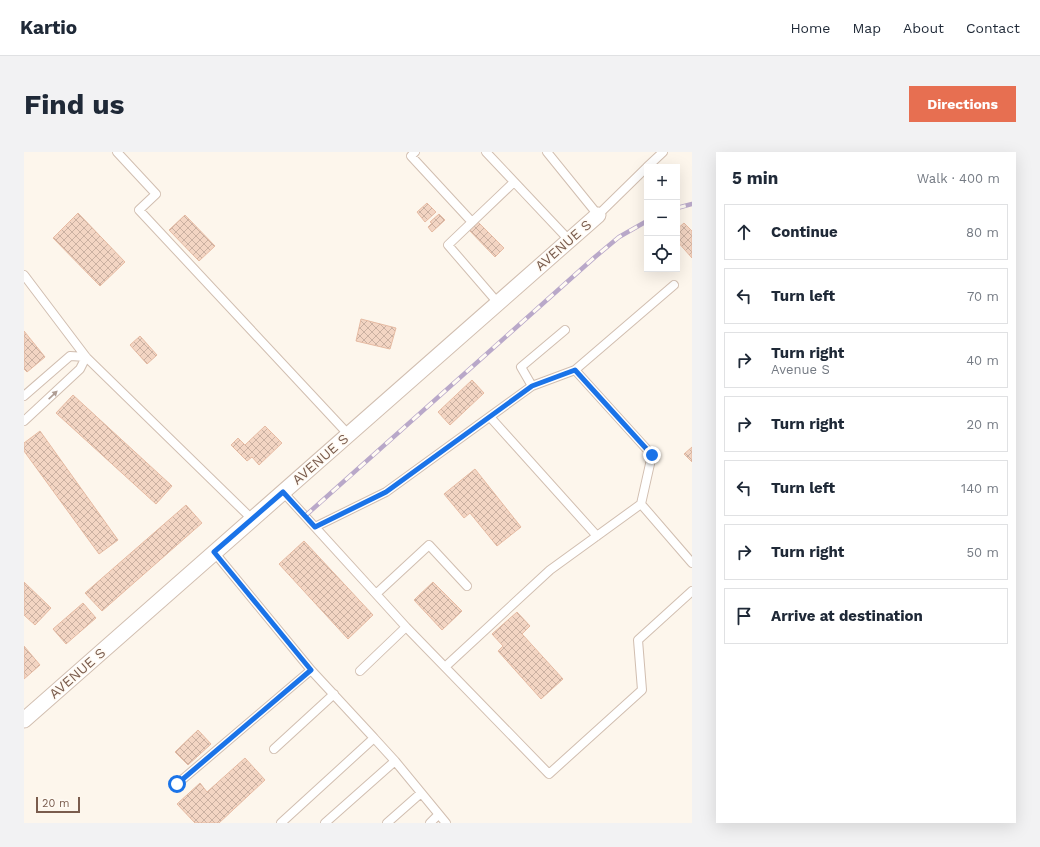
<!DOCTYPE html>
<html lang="en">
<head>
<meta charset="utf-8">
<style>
  body { margin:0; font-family:"Work Sans",sans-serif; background:#f2f2f3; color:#1f2937 }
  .controls { position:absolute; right:12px; top:12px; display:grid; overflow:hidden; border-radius:0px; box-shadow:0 4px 16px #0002 }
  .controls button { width:36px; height:36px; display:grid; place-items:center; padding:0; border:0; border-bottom:1px solid #e0e1e3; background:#fff; color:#1f2937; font:20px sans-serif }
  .scale { position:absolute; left:12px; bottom:10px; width:44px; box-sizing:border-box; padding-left:4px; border:2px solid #7a5c4d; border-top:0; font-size:11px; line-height:14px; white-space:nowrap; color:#7a5c4d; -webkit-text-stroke:3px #fffaf3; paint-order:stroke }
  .stop { position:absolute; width:12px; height:12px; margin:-9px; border:3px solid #1a73e8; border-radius:50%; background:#fff }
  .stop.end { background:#1a73e8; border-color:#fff; box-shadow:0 1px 4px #0008 }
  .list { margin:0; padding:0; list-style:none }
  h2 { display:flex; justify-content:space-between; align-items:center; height:52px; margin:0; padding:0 16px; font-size:17px }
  h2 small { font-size:13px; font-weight:400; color:#747a83 }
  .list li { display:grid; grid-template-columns:26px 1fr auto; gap:12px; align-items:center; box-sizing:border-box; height:56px; margin:0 8px 8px; padding:0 8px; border:1px solid #e0e1e3; border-radius:0px }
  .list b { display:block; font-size:15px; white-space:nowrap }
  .list p { margin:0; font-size:13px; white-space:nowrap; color:#747a83 }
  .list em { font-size:13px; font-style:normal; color:#747a83 }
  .icon { flex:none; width:22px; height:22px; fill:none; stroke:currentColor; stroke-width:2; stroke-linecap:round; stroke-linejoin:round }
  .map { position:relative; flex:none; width:668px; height:671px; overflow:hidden; border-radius:0px }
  header { display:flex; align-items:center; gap:24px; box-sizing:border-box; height:56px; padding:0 20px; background:#fff; border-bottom:1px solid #e0e1e3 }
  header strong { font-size:19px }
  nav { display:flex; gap:22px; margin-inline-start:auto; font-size:14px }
  .intro { display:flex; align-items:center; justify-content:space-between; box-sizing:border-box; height:96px; padding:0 24px }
  h1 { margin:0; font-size:28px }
  .button { padding:10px 18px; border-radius:0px; background:#e76f51; color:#fff; font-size:14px; font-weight:700 }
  main { display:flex; gap:24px; padding:0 24px }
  aside { flex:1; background:#fff; border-radius:0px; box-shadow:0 4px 16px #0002 }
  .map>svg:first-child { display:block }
  .building { fill:url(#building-cross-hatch); stroke:#e6bba3 }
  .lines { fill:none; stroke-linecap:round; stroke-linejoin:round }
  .service-casing { stroke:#d1beb0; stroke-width:10 }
  .minor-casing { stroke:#d1beb0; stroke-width:17 }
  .service { stroke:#fff; stroke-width:8 }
  .minor { stroke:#fff; stroke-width:15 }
  .rail-casing { stroke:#b9a8c9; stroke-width:4.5 }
  .rail { stroke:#fffaf3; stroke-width:3; stroke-dasharray:9; stroke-linecap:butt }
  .oneway { fill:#af9d94 }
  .route { stroke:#1a73e8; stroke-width:5 }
  .labels { text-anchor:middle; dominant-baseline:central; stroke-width:3; stroke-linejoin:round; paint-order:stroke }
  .street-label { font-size:14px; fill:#7a5c4d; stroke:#fffaf3 }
</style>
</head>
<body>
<header>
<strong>Kartio</strong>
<nav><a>Home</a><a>Map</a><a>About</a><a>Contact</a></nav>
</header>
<div class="intro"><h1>Find us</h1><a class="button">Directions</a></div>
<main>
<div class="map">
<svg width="668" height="671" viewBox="0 0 668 671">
  <defs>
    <pattern id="building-cross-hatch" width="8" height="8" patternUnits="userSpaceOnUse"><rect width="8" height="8" fill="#f3d5c3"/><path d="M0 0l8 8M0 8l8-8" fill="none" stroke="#cab0a1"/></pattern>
  </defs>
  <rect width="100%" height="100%" fill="#fdf6ec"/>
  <path class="building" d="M403,51L412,60L401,70L393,60Z
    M54,61L101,110L76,134L29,86Z
    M415,62L421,68L408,80L404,75L408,71L406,70Z
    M161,63L191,94L175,109L145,78Z
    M454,70L480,96L471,105L445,78Z
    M660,71L668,79V106L653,89V77Z
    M337,167L372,176L366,197L332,189Z
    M0,179L21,205L3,220L0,217Z
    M116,184L133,203L123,212L106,193Z
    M448,228L460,241L426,273L414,260Z
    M49,243L148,334L132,352L32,261Z
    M241,274L258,291L235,313L228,305L223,309L207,293L214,286L221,293Z
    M16,279L94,388L75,402L0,299V291Z
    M668,295V310L660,302Z
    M451,317L497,375L473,394L446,361L440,366L420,342Z
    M162,353L178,371L78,459L61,441Z
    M280,389L349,463L324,487L255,412Z
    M0,430L27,456L11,473L0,463Z
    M409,430L438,459L418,478L390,448Z
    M59,451L72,466L42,492L29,477Z
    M493,460L506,474L498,482L539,527L517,547L474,499L479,494L468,482Z
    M0,494L16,513L0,527Z
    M174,578L187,592L164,613L151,600Z
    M221,606L241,628L195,671H171L153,652L176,631L183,640Z"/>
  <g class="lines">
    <g class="service-casing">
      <path id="service" d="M93,0L132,42L115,58L324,282
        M391,0L387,4L448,70
        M462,0L545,88
        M523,0L574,63L623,15
        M623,15L639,0
        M0,123L62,205L228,367
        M474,151L424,93L490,30
        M551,218L650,133
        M508,234L551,218L628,303L617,352L668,411
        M0,244L46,204L62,205
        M466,265L573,384
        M0,269L56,217L62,205
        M259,340L352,442L405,393L443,434
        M291,375L362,340L508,234L497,215L541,178
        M382,475L525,622L618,538L614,488L668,439
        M421,515L526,418L617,352
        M336,519L382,475L352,442
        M350,586L371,609L422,671
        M250,597L310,542
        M153,632L287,518L190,400
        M257,671L350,586L287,518
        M301,671L371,609
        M363,671L397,641
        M406,671L414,663"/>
    </g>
    <g class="minor-casing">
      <path id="minor" d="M0,568L574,63"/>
    </g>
    <use href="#service" class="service"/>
    <use href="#minor" class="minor"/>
    <g class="rail-casing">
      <path id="rail" d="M653,56L668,52
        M281,364L571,105L595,85L623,69"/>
    </g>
    <use href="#rail" class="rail"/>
  </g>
  <defs><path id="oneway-solid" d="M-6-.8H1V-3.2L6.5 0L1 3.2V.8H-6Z"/></defs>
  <use class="oneway" href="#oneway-solid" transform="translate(29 243) rotate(-43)"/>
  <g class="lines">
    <path class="route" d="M153,632L287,518L190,400L259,340L291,375L362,340L508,234L551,218L628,303"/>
  </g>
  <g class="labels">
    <g class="street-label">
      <text transform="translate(539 93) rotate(-41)">AVENUE S</text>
      <text transform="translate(296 307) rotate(-41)">AVENUE S</text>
      <text transform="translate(53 521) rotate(-41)">AVENUE S</text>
    </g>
  </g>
</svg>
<div class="controls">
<button>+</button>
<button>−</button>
<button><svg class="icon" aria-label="locate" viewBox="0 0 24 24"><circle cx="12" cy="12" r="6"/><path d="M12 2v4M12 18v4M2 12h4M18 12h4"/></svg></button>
</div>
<div class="scale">20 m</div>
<div class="stop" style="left:153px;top:632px"></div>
<div class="stop end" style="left:628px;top:303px"></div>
</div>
<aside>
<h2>5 min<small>Walk · 400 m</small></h2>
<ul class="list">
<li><svg class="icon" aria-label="ahead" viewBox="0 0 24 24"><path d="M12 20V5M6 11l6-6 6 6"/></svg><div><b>Continue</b></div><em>80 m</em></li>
<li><svg class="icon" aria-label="left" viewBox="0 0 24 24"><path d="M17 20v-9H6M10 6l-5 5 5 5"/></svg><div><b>Turn left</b></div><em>70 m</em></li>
<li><svg class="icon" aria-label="right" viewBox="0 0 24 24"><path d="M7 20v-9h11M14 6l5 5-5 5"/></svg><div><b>Turn right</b><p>Avenue S</p></div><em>40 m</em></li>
<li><svg class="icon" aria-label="right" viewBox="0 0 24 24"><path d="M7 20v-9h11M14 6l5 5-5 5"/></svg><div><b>Turn right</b></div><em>20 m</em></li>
<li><svg class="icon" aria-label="left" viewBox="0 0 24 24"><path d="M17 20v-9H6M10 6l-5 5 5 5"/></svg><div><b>Turn left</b></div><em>140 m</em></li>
<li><svg class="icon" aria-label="right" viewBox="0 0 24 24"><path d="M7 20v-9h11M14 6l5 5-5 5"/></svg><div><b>Turn right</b></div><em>50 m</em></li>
<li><svg class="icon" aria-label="arrive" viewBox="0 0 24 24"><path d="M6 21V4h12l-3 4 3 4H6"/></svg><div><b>Arrive at destination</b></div></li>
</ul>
</aside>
</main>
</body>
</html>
